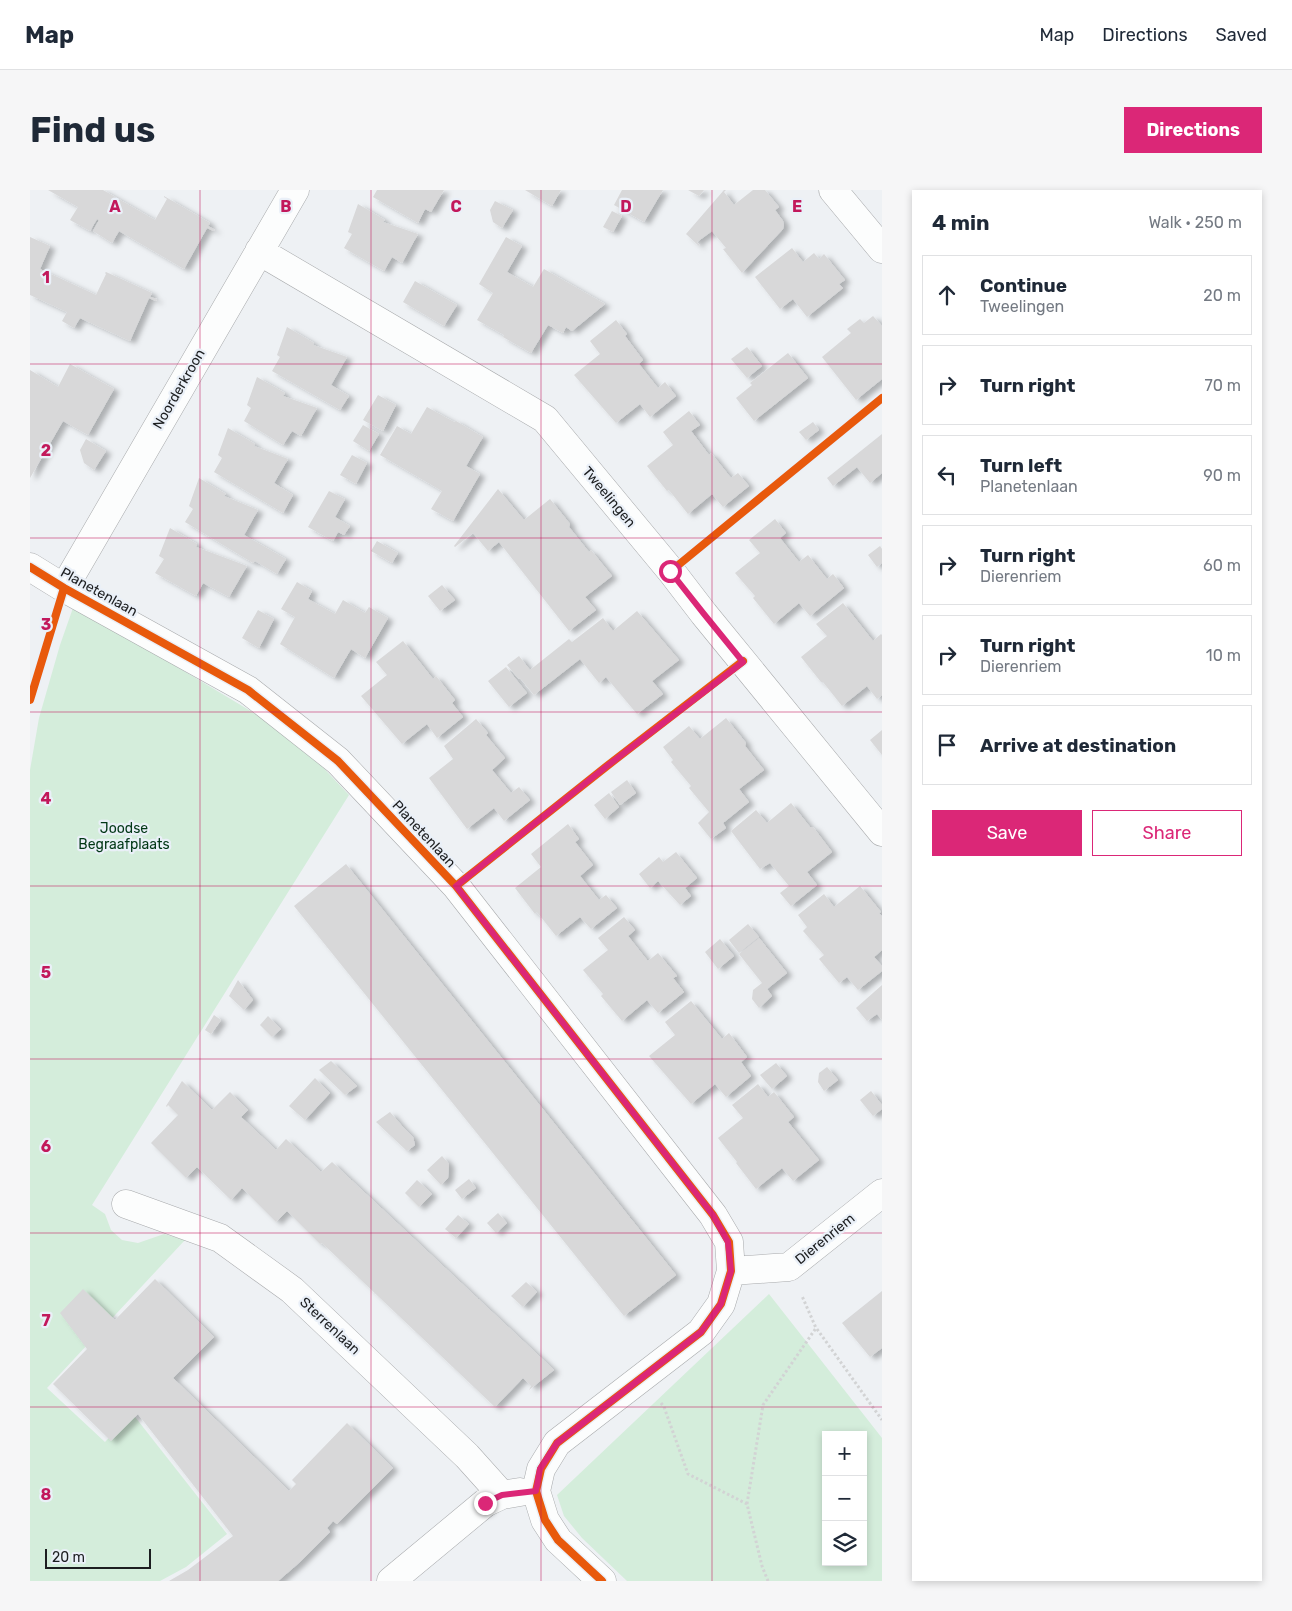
<!DOCTYPE html>
<html lang="en">
<head>
<meta charset="utf-8">
<style>
  body { margin:0; font-family:Rubik,sans-serif; background:#f6f6f7; color:#1f2937 }
  .controls { position:absolute; right:15px; bottom:15px; display:grid; overflow:hidden; border-radius:0px; box-shadow:0 2px 8px #0003 }
  .controls button { width:45px; height:45px; display:grid; place-items:center; padding:0; border:0; border-bottom:1px solid #e0e1e3; background:#fff; color:#1f2937; font:25px sans-serif }
  .scale { position:absolute; left:15px; bottom:12px; width:106px; box-sizing:border-box; padding-left:5px; border:2px solid #1c1e20; border-top:0; font-size:14px; line-height:18px; white-space:nowrap; color:#1c1e20; -webkit-text-stroke:4px #eaf0f8; paint-order:stroke }
  .stop { position:absolute; width:15px; height:15px; margin:-11px; border:4px solid #db2777; border-radius:50%; background:#fff }
  .stop.end { background:#db2777; border-color:#fff; box-shadow:0 1px 5px #0008 }
  .list { margin:0; padding:0; list-style:none }
  h2 { display:flex; justify-content:space-between; align-items:center; height:65px; margin:0; padding:0 20px; font-size:21px }
  h2 small { font-size:16px; font-weight:400; color:#747a83 }
  .list li { display:grid; grid-template-columns:32px 1fr auto; gap:15px; align-items:center; box-sizing:border-box; height:80px; margin:0 10px 10px; padding:0 10px; border:1px solid #e0e1e3; border-radius:0px }
  .list b { display:block; font-size:19px; white-space:nowrap }
  .list p { margin:0; font-size:16px; white-space:nowrap; color:#747a83 }
  .list em { font-size:16px; font-style:normal; color:#747a83 }
  .actions { display:flex; gap:10px; padding:15px 20px }
  .actions a { flex:1; padding:11px 0; border:1px solid #db2777; border-radius:0px; text-align:center; font-size:18px; color:#db2777 }
  .actions .main { background:#db2777; color:#fff }
  .icon { flex:none; width:28px; height:28px; fill:none; stroke:currentColor; stroke-width:2; stroke-linecap:round; stroke-linejoin:round }
  .map { position:relative; flex:none; width:852px; height:1391px; overflow:hidden; border-radius:0px }
  header { display:flex; align-items:center; gap:30px; box-sizing:border-box; height:70px; padding:0 25px; background:#fff; border-bottom:1px solid #e0e1e3 }
  header strong { font-size:24px }
  nav { display:flex; gap:28px; margin-inline-start:auto; font-size:18px }
  .intro { display:flex; align-items:center; justify-content:space-between; box-sizing:border-box; height:120px; padding:0 30px }
  h1 { margin:0; font-size:35px }
  .button { padding:12px 22px; border-radius:0px; background:#db2777; color:#fff; font-size:18px; font-weight:700 }
  main { display:flex; gap:30px; padding:0 30px }
  aside { flex:1; background:#fff; border-radius:0px; box-shadow:0 2px 8px #0003 }
  .map>svg:first-child { display:block }
  .green { fill:#d4eddb; fill-rule:evenodd }
  .building { fill:#d8d8d9; filter:url(#shadow) }
  .lines { fill:none; stroke-linecap:round; stroke-linejoin:round }
  .street-casing { stroke:#a8aaac; stroke-width:29 }
  .path { stroke:#d2d3d4; stroke-width:3; stroke-dasharray:2.5 2.5; stroke-linecap:butt }
  .street { stroke:#fcfdfd; stroke-width:28 }
  .cycleway-casing { stroke:#eaf0f8; stroke-width:11 }
  .cycleway { stroke:#e8590c; stroke-width:8 }
  .route { stroke:#db2777; stroke-width:6 }
  .grid { fill:none; stroke:#c2185b; stroke-width:1; stroke-opacity:0.55 }
  .labels { text-anchor:middle; dominant-baseline:central; stroke-width:4.5; stroke-linejoin:round; paint-order:stroke }
  .street-label { font-size:14px; fill:#1c1e20; stroke:#eaf0f8 }
  .park-label { font-size:14px; fill:#023716; stroke:#eaf0f8 }
  .grid-label { font-size:16px; text-anchor:middle; font-weight:bold; fill:#c2185b; stroke:#eaf0f8; stroke-width:4.5; stroke-linejoin:round; paint-order:stroke }
</style>
</head>
<body>
<header>
<strong>Map</strong>
<nav><a>Map</a><a>Directions</a><a>Saved</a></nav>
</header>
<div class="intro"><h1>Find us</h1><a class="button">Directions</a></div>
<main>
<div class="map">
<svg width="852" height="1391" viewBox="0 0 852 1391">
  <defs>
    <filter id="shadow"><feDropShadow dx="5.5" dy="3" stdDeviation="2.5" flood-color="#0004"/></filter>
  </defs>
  <rect width="100%" height="100%" fill="#eef1f4"/>
  <path class="green" d="M44,415L234,529L287,571L319,605L62,1015L75,1024L81,1040L92,1050L108,1053L134,1044L155,1050L17,1198L75,1252L102,1223L197,1344L156,1377L130,1391H0V580L9,528L30,455Z
    M739,1104L852,1248V1391H597L552,1348L534,1326L527,1305ZM796,1245H833V1372H796Z"/>
  <path class="building" d="M18,0H73L125,30L137,9L134,7V6L180,33L178,36L185,40L184,41L177,38L154,79L89,41L82,53L63,41L69,30L67,29L60,41L40,30L48,17Z
    M347,0H414L401,22L395,19L388,33L343,7Z
    M495,0H531L522,16Z
    M592,0H633L614,32L584,15Z
    M658,0H674L669,6Z
    M694,0H696L694,2L704,15L723,0H735L749,17L745,20L753,31L754,35L753,39L712,83L693,59L696,58L682,41L667,52L670,55L669,56L656,44Z
    M465,11L483,20L472,38L463,32L460,20Z
    M328,14L355,30L353,32L388,44L372,73L362,67L354,81L314,58L322,44L318,42Z
    M582,21L592,26L583,42L573,37Z
    M0,47L20,56L10,79L66,105L76,84L75,83L76,82L122,103L120,107L127,109L126,111L119,108L100,151L50,128L44,138L32,131L37,122L0,105Z
    M476,47L492,56L477,82L503,97L514,79L575,114L542,141L536,137L533,143L518,135L501,163L473,147L474,145L447,130L463,103L449,94Z
    M762,58L773,72L784,63L789,69L794,64L815,90L809,94L813,98L777,127L763,109L750,119L725,87Z
    M385,91L427,115L414,136L373,112Z
    M843,126L852,136V189L826,210L792,167L821,143L817,139L830,129L834,133Z
    M586,130L597,144L595,146L613,170L609,174L628,198L635,192L646,206L620,227L610,214L586,233L544,185L570,164L560,151Z
    M257,137L284,153L283,155L317,167L301,195L319,206L310,220L242,181L250,167L247,165Z
    M717,157L732,176L717,188L701,169Z
    M758,163L778,188L724,231L706,208L722,195L720,193Z
    M40,174L84,199L58,245L33,231L0,288V180L28,197Z
    M227,187L255,203L253,206L287,218L271,246L262,241L253,255L214,231L221,218L217,215Z
    M348,205L366,215L353,241L333,230Z
    M397,217L424,232L426,231L453,247L436,276L450,284L423,331L401,319L412,301L350,265L367,236L381,244Z
    M659,221L670,235L661,241L679,265L681,263L701,288L708,283L719,296L693,317L682,304L658,324L639,300L637,301L617,276L643,255L633,242Z
    M783,232L789,240L776,250L769,242Z
    M333,235L349,244L339,261L323,251Z
    M198,238L225,254L224,256L258,269L244,293L263,305L253,323L184,282L192,268L188,265Z
    M852,244V283L840,293L827,277L803,296L797,288Z
    M56,249L76,261L64,280L54,273L50,260Z
    M322,265L337,273L326,294L310,285Z
    M169,288L196,304L194,306L228,320L214,345L256,369L247,384L225,371L223,373L155,332L163,319L159,316Z
    M468,299L494,330L520,309L540,334L539,337L559,362L561,360L582,386L555,407L566,420L539,441L469,352L458,361L443,343L425,357L424,356Z
    M299,301L315,309L305,327L320,336L314,345L308,342L303,351L278,337Z
    M745,329L756,343L750,348L769,372L778,365L797,389L803,384L814,398L780,426L769,413L744,434L723,408L725,406L705,383L730,363L719,350Z
    M140,338L167,354L166,357L217,376L199,407L173,393L166,406L125,383L134,369L129,366Z
    M347,351L368,363L362,373L341,361Z
    M850,356L852,359V373L847,377L838,365Z
    M267,392L282,401L278,409L305,424L313,410L335,423L339,417L358,428L335,468L321,459L304,488L250,454L265,427L251,419Z
    M412,395L425,410L410,421L398,406Z
    M813,413L843,451L851,444L852,445V505L847,509L837,496L812,516L793,492H791L771,467L797,446L786,434Z
    M228,420L244,429L229,458L212,448Z
    M607,421L649,470L622,491L633,504L607,524L576,487L569,493L550,469L504,505L490,488L489,489L477,475L489,466L500,480L539,449L542,452L573,428L583,441Z
    M373,451L403,489L406,486L425,510L422,513L433,527L407,548L397,534L372,554L331,506L357,485L346,472Z
    M476,477L497,503L479,517L458,491Z
    M696,528L716,553L715,556L734,580L709,599L719,612L693,633L696,638L681,649L668,633L679,622L659,598L661,596L641,572L643,570L633,557L659,536L670,549Z
    M446,529L458,543L456,545L475,568L462,580L481,603L489,597L500,610L474,631L464,618L437,639L399,588L423,569L414,556Z
    M852,540V565L840,550Z
    M597,590L606,603L590,615L581,602Z
    M579,603L589,617L575,629L564,615Z
    M761,613L780,637H783L802,662L777,682L787,695L761,716L750,703L759,696L740,673L730,679L701,641L726,620L737,633Z
    M538,634L549,649L545,652L563,675L550,686L569,710L576,705L587,718L561,739L550,727L526,746L507,722L505,724L485,698L511,677L501,664Z
    M646,662L667,688L655,698L661,706L650,715L628,691L620,698L609,684L629,667L633,672Z
    M316,674L646,1085L594,1126L264,716Z
    M830,696L851,722L849,723L852,726V760L844,767L852,776V781L828,800L817,787L809,793L789,769L794,765L773,741L777,737L768,725L794,704L804,717Z
    M594,727L605,740L598,746L617,770L618,771L628,763L647,786L643,788L654,802L628,823L617,810L592,831L571,806L573,804L553,780L578,760L568,748Z
    M718,734L729,747L709,763L699,750Z
    M729,748L757,783L737,799L742,806L729,818L722,809L723,800L732,793L709,764Z
    M690,749L704,766L688,779L675,762Z
    M208,790L223,810L214,820L199,806Z
    M852,795V830L847,824L837,831L826,818Z
    M661,811L692,849L699,843L717,867L711,872L721,886L696,907L685,894L661,914L619,866L645,845L635,832Z
    M184,825L191,830L181,844L175,840Z
    M238,826L251,839L242,847L230,835Z
    M301,871L327,896L315,905L289,880Z
    M746,873L757,886L742,899L730,885Z
    M797,877L808,890L794,901L788,892L789,883Z
    M285,888L300,903L275,930L259,916Z
    M152,891L182,920L200,902L218,920L211,927L246,960L256,949L291,982L302,972L524,1180L499,1200L501,1196L493,1188L465,1217L292,1053L290,1054L257,1021L246,1032L212,998L201,1010L167,977L156,988L121,953L148,925L138,915L137,917L136,916Z
    M728,894L738,907L744,902L764,927L758,932L789,970L763,991L752,978L726,999L706,973L707,972L688,948L713,928L702,915Z
    M841,901L852,915V919L843,926L830,910Z
    M360,922L372,936L383,947L385,955L377,961L346,932Z
    M412,966L419,974L418,988L411,995L397,980Z
    M439,989L446,998L432,1009L425,1000Z
    M387,990L402,1004L389,1017L375,1003Z
    M468,1023L477,1033L466,1043L457,1033Z
    M428,1025L439,1034L426,1048L415,1039Z
    M125,1089L184,1147L143,1188L259,1301L266,1294L262,1290L317,1233L363,1278L307,1334L303,1331L297,1338L300,1342L270,1372L248,1391H139L158,1380L203,1346L108,1224L81,1251L23,1194L57,1159L30,1123L53,1099L85,1130Z
    M496,1092L507,1102L493,1117L481,1106Z
    M852,1101V1158L840,1167L812,1133Z"/>
  <g class="lines">
    <g class="street-casing">
      <path id="street" d="M803,0L852,59
        M229,61L515,229L641,381L674,424L852,642
        M0,377L34,398L218,500L308,571L426,696L683,1025L699,1052L701,1081L691,1114L671,1142L527,1253L511,1279L506,1301L515,1330L528,1350L572,1391
        M34,398L265,0
        M96,1014L190,1048L262,1100L437,1266L472,1305
        M701,1081L759,1077L852,1003
        M361,1391L455,1313L472,1305L490,1302"/>
    </g>
    <path class="path" d="M787,1139L852,1230
      M631,1213L634,1217L658,1284L717,1314L732,1376L738,1391
      M717,1314L733,1215L786,1138L772,1106"/>
    <use href="#street" class="street"/>
    <g class="cycleway-casing">
      <path id="cycleway" d="M0,377L34,398L218,500L308,571L426,696L683,1025L699,1052L701,1081L691,1114L671,1142L527,1253L511,1279L506,1301L515,1330L528,1350L572,1391
        M641,381L852,208
        M0,510L34,398
        M426,696L577,576L713,471"/>
    </g>
    <use href="#cycleway" class="cycleway"/>
  </g>
  <g class="lines">
    <path class="route" d="M455,1313L472,1305L506,1301L510,1279L527,1253L671,1142L691,1114L701,1081L698,1052L683,1025L426,696L577,576L713,472L674,424L640,381"/>
  </g>
  <path class="grid" d="M170,0V1391M341,0V1391M511,0V1391M682,0V1391M0,174H852M0,348H852M0,522H852M0,696H852M0,869H852M0,1043H852M0,1217H852"/>
  <g class="labels">
    <g class="street-label">
      <text transform="translate(149 199) rotate(-60)">Noorderkroon</text>
      <text transform="translate(579 307) rotate(50)">Tweelingen</text>
      <text transform="translate(69 402) rotate(29)">Planetenlaan</text>
      <text transform="translate(394 644) rotate(47)">Planetenlaan</text>
      <text transform="translate(795 1049) rotate(-39)">Dierenriem</text>
      <text transform="translate(300 1136) rotate(43)">Sterrenlaan</text>
    </g>
    <g class="park-label">
      <text x="94" y="638">Joodse<tspan x="94" dy="16">Begraafplaats</tspan></text>
    </g>
  </g>
  <g class="grid-label">
    <text x="85" y="22">A</text>
    <text x="256" y="22">B</text>
    <text x="426" y="22">C</text>
    <text x="596" y="22">D</text>
    <text x="767" y="22">E</text>
    <text x="16" y="93">1</text>
    <text x="16" y="266">2</text>
    <text x="16" y="440">3</text>
    <text x="16" y="614">4</text>
    <text x="16" y="788">5</text>
    <text x="16" y="962">6</text>
    <text x="16" y="1136">7</text>
    <text x="16" y="1310">8</text>
  </g>
</svg>
<div class="controls">
<button>+</button>
<button>−</button>
<button><svg class="icon" aria-label="layers" viewBox="0 0 24 24"><path d="M12 4l9 5-9 5-9-5zM3 14l9 5 9-5"/></svg></button>
</div>
<div class="scale">20 m</div>
<div class="stop" style="left:640px;top:381px"></div>
<div class="stop end" style="left:455px;top:1313px"></div>
</div>
<aside>
<h2>4 min<small>Walk · 250 m</small></h2>
<ul class="list">
<li><svg class="icon" aria-label="ahead" viewBox="0 0 24 24"><path d="M12 20V5M6 11l6-6 6 6"/></svg><div><b>Continue</b><p>Tweelingen</p></div><em>20 m</em></li>
<li><svg class="icon" aria-label="right" viewBox="0 0 24 24"><path d="M7 20v-9h11M14 6l5 5-5 5"/></svg><div><b>Turn right</b></div><em>70 m</em></li>
<li><svg class="icon" aria-label="left" viewBox="0 0 24 24"><path d="M17 20v-9H6M10 6l-5 5 5 5"/></svg><div><b>Turn left</b><p>Planetenlaan</p></div><em>90 m</em></li>
<li><svg class="icon" aria-label="right" viewBox="0 0 24 24"><path d="M7 20v-9h11M14 6l5 5-5 5"/></svg><div><b>Turn right</b><p>Dierenriem</p></div><em>60 m</em></li>
<li><svg class="icon" aria-label="right" viewBox="0 0 24 24"><path d="M7 20v-9h11M14 6l5 5-5 5"/></svg><div><b>Turn right</b><p>Dierenriem</p></div><em>10 m</em></li>
<li><svg class="icon" aria-label="arrive" viewBox="0 0 24 24"><path d="M6 21V4h12l-3 4 3 4H6"/></svg><div><b>Arrive at destination</b></div></li>
</ul>
<div class="actions"><a class="main">Save</a><a>Share</a></div>
</aside>
</main>
</body>
</html>
